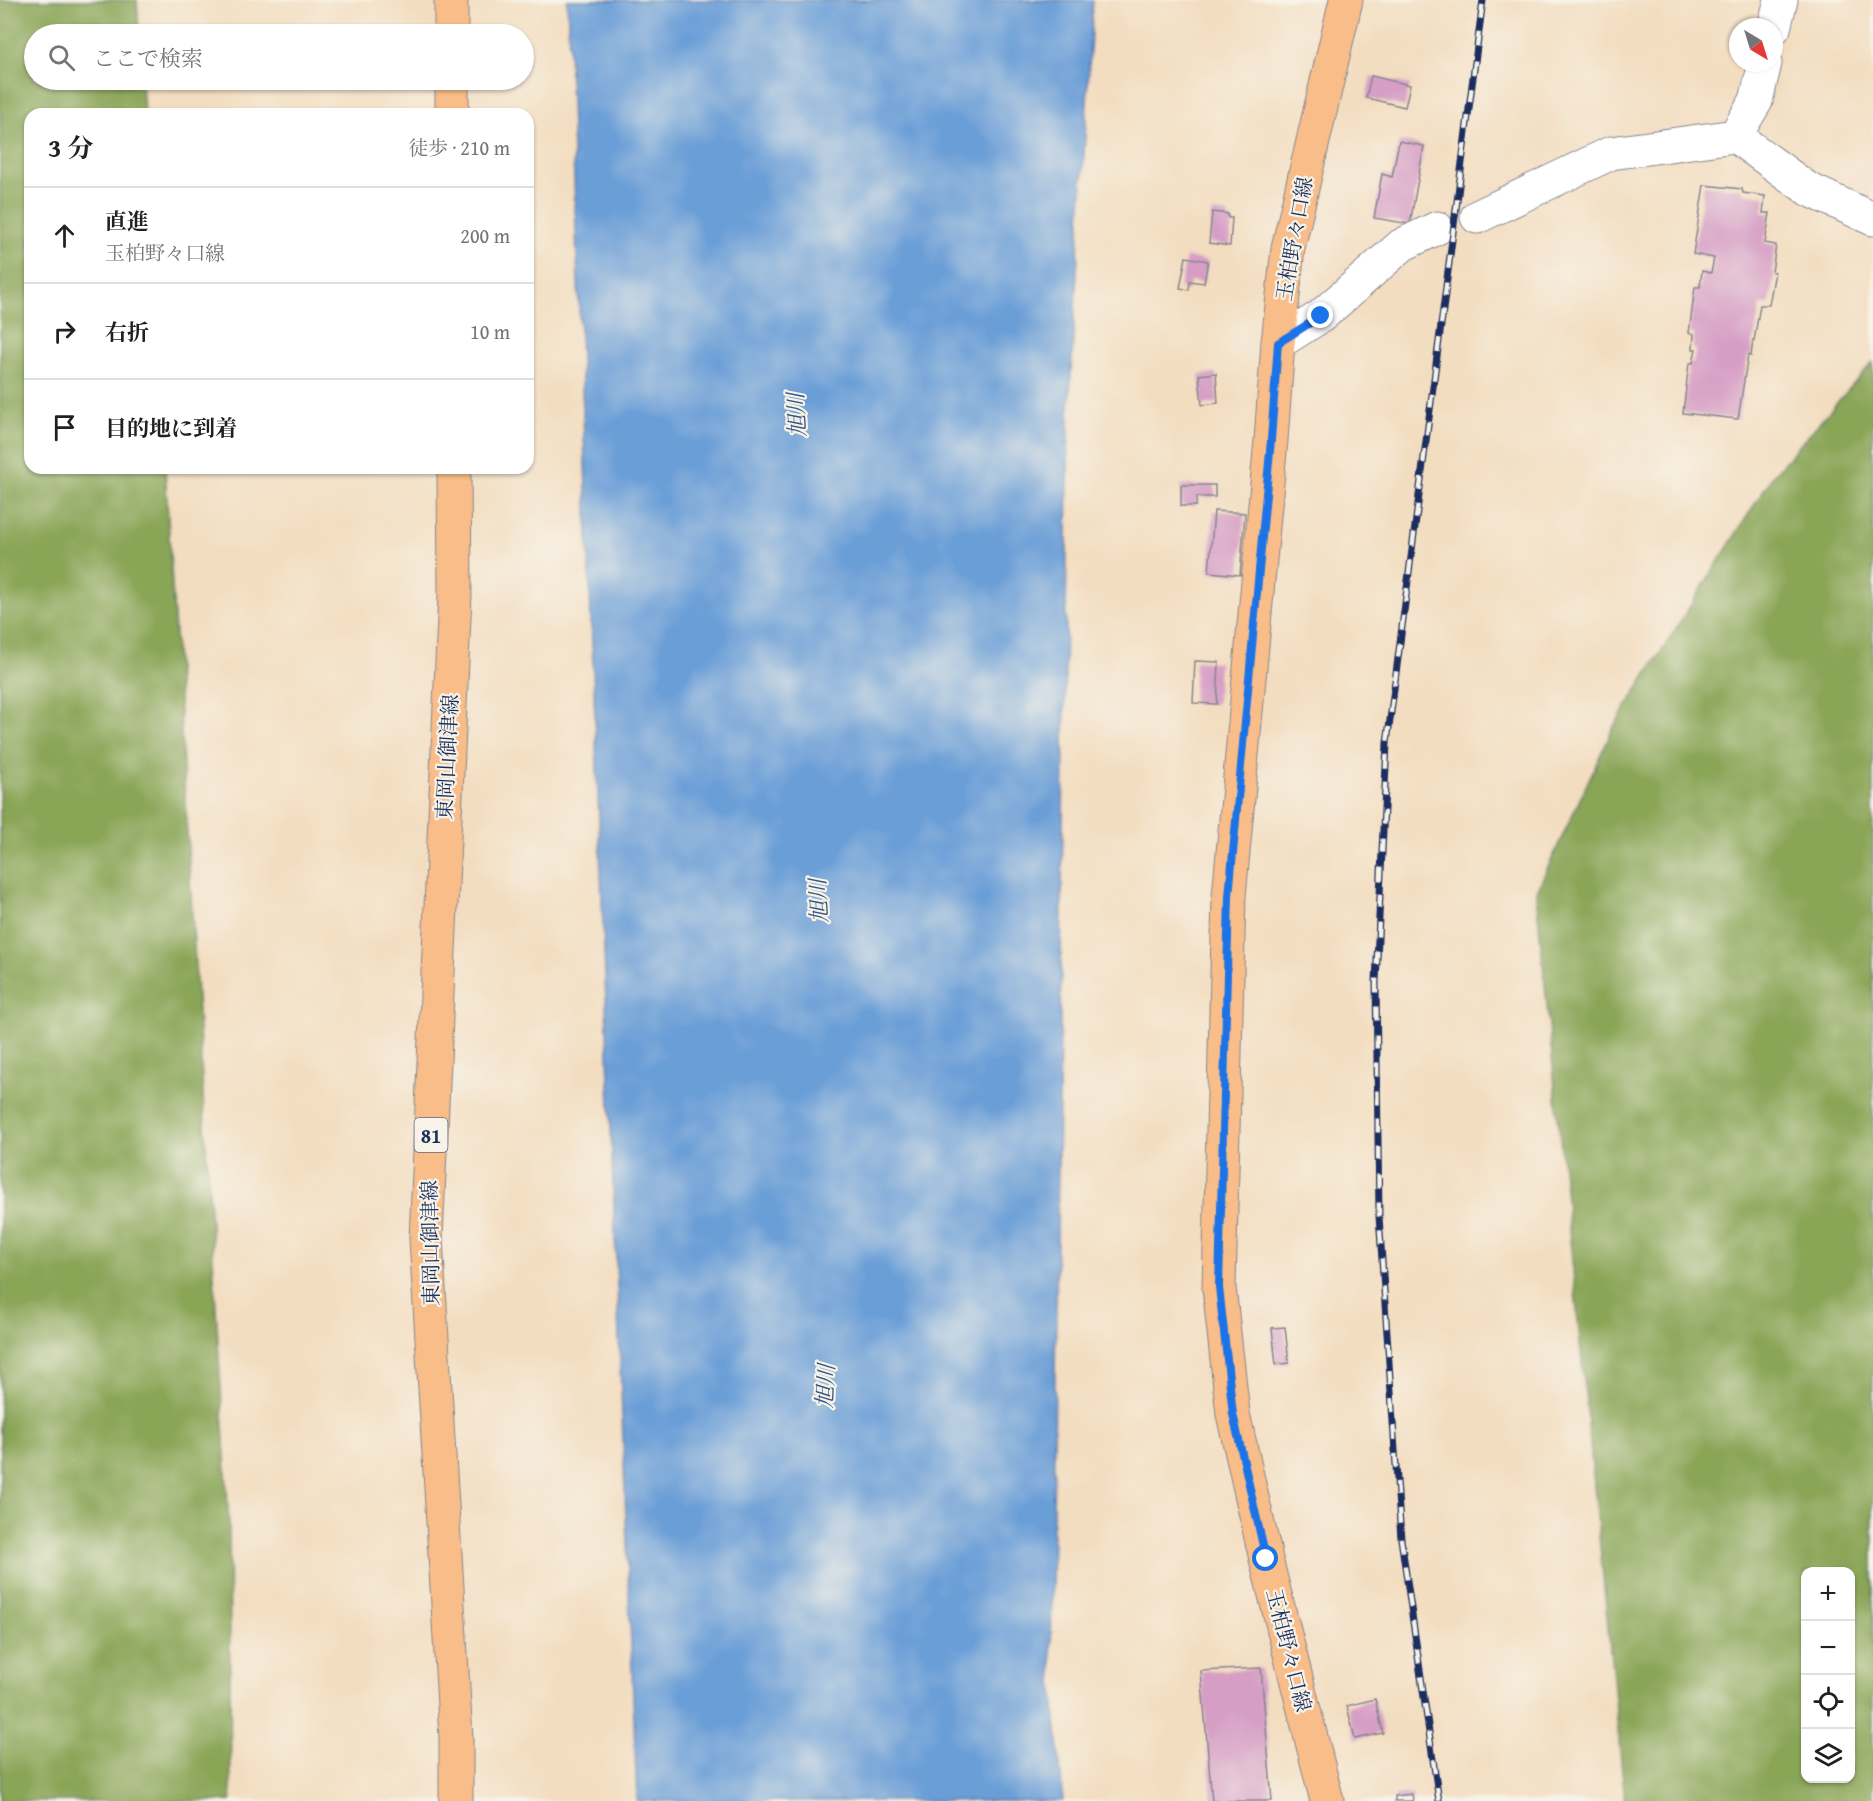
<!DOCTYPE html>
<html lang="ja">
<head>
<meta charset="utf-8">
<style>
  body { margin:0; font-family:"Gentium Book Plus","Noto Serif JP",serif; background:#f2f2f2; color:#202124 }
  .controls { position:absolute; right:18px; bottom:18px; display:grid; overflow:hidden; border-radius:12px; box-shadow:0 2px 4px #0004 }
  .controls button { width:54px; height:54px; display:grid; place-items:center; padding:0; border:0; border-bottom:2px solid #e0e0e0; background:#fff; color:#202124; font:30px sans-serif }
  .compass { position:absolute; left:1729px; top:18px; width:54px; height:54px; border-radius:50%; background:#fff; box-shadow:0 2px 4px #0004; rotate:142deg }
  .stop { position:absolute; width:18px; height:18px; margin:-14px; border:4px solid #1a73e8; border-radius:50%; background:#fff }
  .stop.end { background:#1a73e8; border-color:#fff; box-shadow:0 2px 6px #0008 }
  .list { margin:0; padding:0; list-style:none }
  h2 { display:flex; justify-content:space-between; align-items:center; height:78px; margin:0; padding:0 24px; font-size:26px }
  h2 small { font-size:20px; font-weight:400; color:#757577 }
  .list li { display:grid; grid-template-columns:39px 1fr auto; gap:18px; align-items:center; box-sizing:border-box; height:96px; padding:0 24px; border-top:2px solid #e0e0e0 }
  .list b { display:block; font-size:22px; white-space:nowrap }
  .list p { margin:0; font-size:20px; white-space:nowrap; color:#757577 }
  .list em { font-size:20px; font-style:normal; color:#757577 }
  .icon { flex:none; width:33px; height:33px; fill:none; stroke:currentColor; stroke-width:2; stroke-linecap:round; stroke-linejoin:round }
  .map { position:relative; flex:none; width:1873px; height:1801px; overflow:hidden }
  .search { position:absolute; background:#fff; box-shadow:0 2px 4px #0004; left:24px; top:24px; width:510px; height:66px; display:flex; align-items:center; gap:15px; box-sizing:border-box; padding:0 21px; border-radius:33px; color:#757577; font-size:22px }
  .panel { position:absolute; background:#fff; box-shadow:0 2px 4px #0004; left:24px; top:108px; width:510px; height:366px; border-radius:18px }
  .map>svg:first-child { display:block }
  .forest { fill:#89a557; stroke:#526a5a; stroke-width:1.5; fill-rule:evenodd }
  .water { fill:#6b9ed7; stroke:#43669a; stroke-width:1.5 }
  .building { fill:#d69ec5 }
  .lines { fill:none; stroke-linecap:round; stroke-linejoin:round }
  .minor-casing { stroke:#87868f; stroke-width:35 }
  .major-casing { stroke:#87868f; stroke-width:35 }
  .minor { stroke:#fff; stroke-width:33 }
  .major { stroke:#f8bd89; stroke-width:33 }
  .rail-casing { stroke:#1b2f5e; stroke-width:7 }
  .rail { stroke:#f7f3e8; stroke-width:4.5; stroke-dasharray:14; stroke-linecap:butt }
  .route { stroke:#1a73e8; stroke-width:8 }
  .labels { text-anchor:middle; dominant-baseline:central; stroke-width:4.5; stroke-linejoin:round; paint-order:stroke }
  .shield { fill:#f7f3e8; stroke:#5d6a87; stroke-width:1.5 }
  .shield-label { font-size:20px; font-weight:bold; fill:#1b2f5e }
  .street-label { font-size:21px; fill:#1b2f5e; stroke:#f7f3e8 }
  .water-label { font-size:22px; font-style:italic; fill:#375688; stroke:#f7f3e8 }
</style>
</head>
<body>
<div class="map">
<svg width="1873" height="1801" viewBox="0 0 1873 1801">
  <rect width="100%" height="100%" fill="#f7f3e8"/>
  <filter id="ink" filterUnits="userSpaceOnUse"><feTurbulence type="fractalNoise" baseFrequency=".0167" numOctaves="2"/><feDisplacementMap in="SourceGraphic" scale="12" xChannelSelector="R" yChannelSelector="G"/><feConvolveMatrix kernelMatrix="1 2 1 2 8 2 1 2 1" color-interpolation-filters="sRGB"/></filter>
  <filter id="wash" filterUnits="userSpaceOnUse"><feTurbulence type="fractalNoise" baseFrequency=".008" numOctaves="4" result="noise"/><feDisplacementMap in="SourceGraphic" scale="24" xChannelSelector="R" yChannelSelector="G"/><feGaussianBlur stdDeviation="1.35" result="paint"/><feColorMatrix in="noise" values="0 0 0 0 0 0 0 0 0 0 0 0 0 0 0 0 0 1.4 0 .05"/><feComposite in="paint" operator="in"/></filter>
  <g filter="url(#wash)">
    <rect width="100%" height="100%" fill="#f3ddc0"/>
    <path class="forest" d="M0,0H137L139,34H34V80H142L144,114H30V468H165L229,1522L231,1801H0Z
      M1873,362V1801H1625L1536,893L1614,726L1774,474ZM1806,1572H1850V1778H1806Z"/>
    <path class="water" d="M567,0H1093L1069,409L1051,1658L1063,1801H637Z"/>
    <g id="blocks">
      <path class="building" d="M1371,76L1410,85L1405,107L1366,98Z
        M1399,141L1424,146L1410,224L1374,218L1382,174L1392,177Z
        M1704,185L1742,189L1743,193L1765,196L1763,213H1770L1765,243L1776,245L1772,272H1775L1769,305H1760L1754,341L1753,340L1751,356L1748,355L1738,419L1683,413L1689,363H1693L1696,349H1693L1694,334L1689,333L1695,287H1700L1702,271L1711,273L1714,258L1693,254Z
        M1212,212L1228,214V218H1232L1230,246L1209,243Z
        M1186,257L1208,261L1204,283L1190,281L1189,290L1180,288Z
        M1216,373L1218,403L1202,405L1199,375Z
        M1181,485H1215V497H1197L1196,506H1181Z
        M1214,511L1245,513L1240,575L1209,572Z
        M1195,661L1219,662L1217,704L1193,703Z
        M1285,1327L1289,1363L1276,1365L1272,1328Z
        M1261,1668L1272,1801H1212L1201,1671Z
        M1375,1699L1383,1733L1355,1739L1347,1706Z
        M1412,1794L1413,1801H1395V1796Z"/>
    </g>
  </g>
  <g filter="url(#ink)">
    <use href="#blocks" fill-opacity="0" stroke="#87868f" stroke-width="1.5"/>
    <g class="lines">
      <g class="minor-casing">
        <path id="minor" d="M1774,28L1781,0
          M1735,136L1756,101L1765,63
          M1477,217L1611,153L1735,136L1808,189L1873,219
          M1278,343L1321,316L1402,245L1437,228"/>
      </g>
      <g class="major-casing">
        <path id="major" d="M451,0V34
          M452,80V114
          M454,468L455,595L426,1239L456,1738V1801
          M1327,1801L1266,1559L1233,1414L1219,1287L1229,896L1271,440L1278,343L1288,248L1346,0"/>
      </g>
      <use href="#minor" class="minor"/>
      <use href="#major" class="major"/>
      <g class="rail-casing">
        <path id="rail" d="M1439,1801L1401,1539L1379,1216L1376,982L1387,743L1483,0"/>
      </g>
      <use href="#rail" class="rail"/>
    </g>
  </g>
  <g class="lines" filter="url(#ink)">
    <path class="route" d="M1266,1559L1233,1414L1219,1287L1229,896L1271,440L1278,343L1321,316"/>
  </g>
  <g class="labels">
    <rect class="shield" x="414.5" y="1118" width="33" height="34" rx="4.5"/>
    <g class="shield-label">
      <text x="431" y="1135">81</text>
    </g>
    <g class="street-label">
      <text transform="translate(1294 239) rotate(-80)">玉柏野々口線</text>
      <text transform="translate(447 757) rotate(-87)">東岡山御津線</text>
      <text transform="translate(430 1243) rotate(-91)">東岡山御津線</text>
      <text transform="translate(1289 1650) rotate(76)">玉柏野々口線</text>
    </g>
    <g class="water-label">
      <text transform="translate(796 415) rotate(-93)">旭川</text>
      <text transform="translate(818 901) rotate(-93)">旭川</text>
      <text transform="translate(825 1386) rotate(-87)">旭川</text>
    </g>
  </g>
</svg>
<div class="controls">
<button>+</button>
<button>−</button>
<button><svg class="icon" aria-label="locate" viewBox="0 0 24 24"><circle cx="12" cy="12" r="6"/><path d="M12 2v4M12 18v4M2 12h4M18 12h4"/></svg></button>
<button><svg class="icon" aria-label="layers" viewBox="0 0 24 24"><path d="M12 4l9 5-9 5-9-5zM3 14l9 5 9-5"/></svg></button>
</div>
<svg class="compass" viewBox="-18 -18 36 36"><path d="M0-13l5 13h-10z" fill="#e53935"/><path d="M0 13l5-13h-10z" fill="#757577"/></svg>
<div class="stop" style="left:1266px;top:1559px"></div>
<div class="stop end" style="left:1321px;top:316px"></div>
<div class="search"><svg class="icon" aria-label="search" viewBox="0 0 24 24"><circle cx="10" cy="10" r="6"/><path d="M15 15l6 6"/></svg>ここで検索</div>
<section class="panel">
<h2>3 分<small>徒歩 · 210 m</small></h2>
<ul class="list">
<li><svg class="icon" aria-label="ahead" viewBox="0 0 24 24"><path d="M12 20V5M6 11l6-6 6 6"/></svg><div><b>直進</b><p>玉柏野々口線</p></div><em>200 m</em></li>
<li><svg class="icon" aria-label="right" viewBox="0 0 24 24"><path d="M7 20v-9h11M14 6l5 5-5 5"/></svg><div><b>右折</b></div><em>10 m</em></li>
<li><svg class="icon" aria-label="arrive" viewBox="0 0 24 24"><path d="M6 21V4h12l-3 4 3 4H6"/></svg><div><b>目的地に到着</b></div></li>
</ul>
</section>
</div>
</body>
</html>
